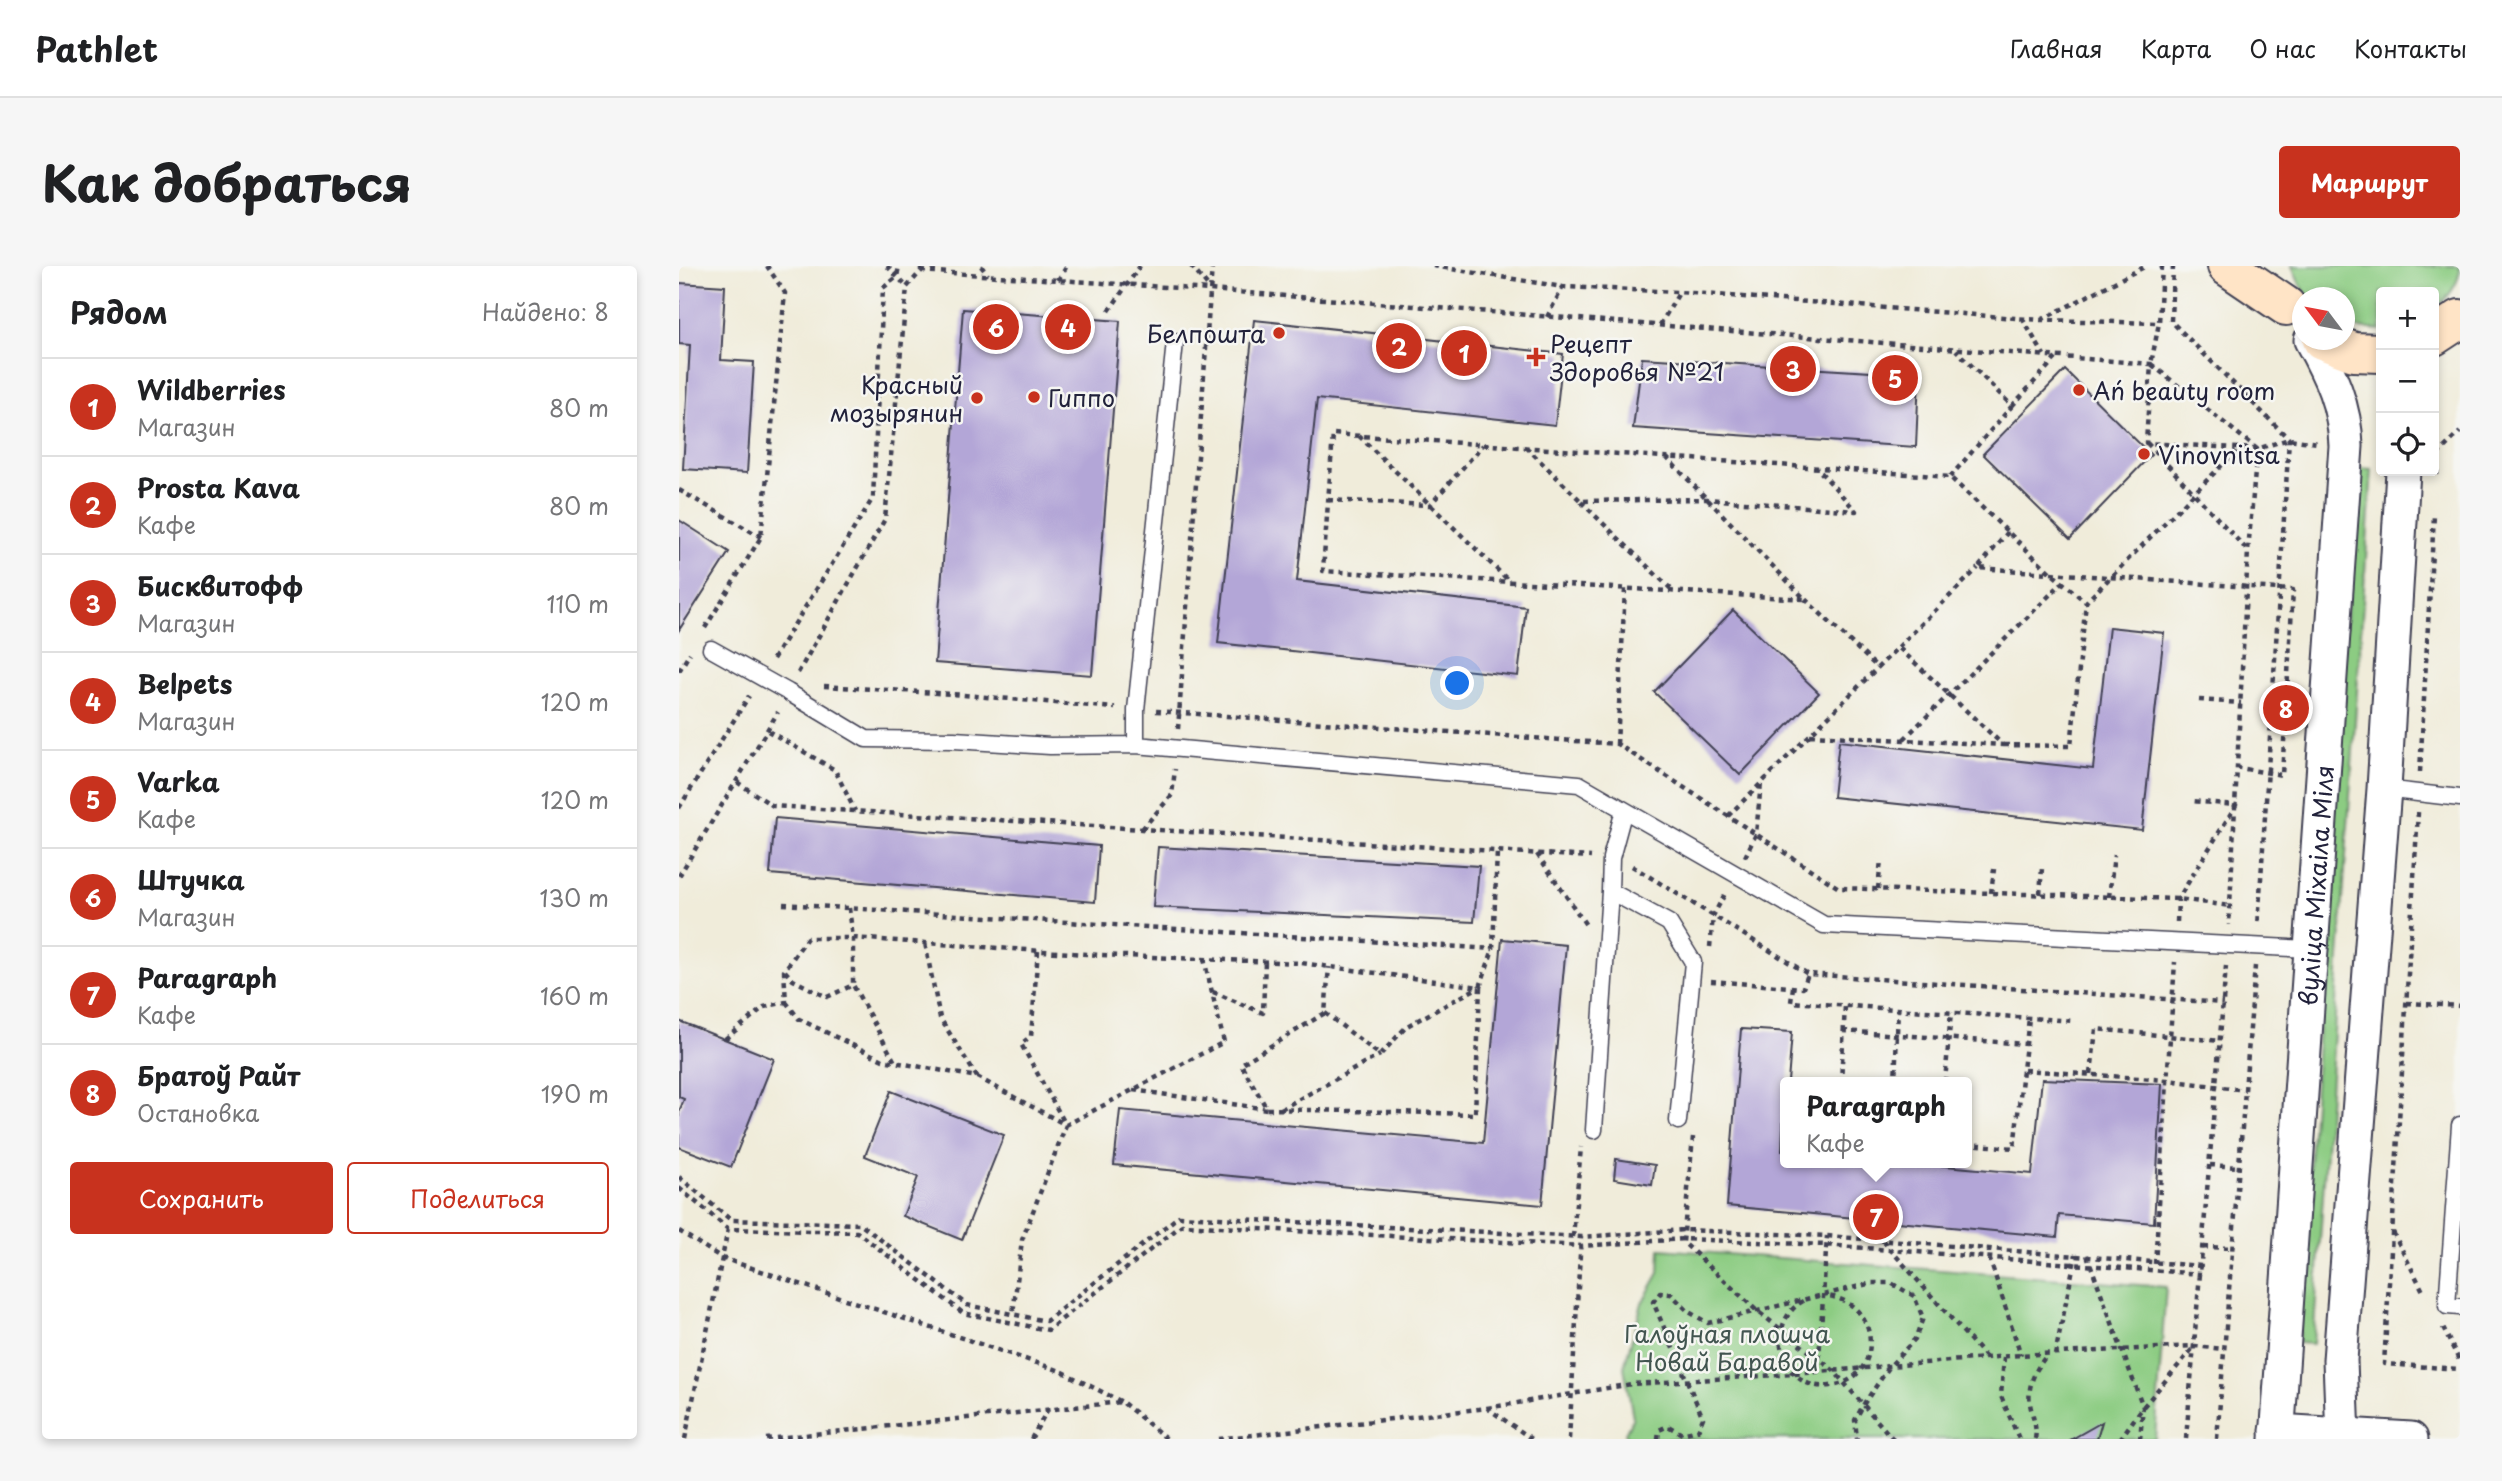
<!DOCTYPE html>
<html lang="ru">
<head>
<meta charset="utf-8">
<style>
  body { margin:0; font-family:"Playpen Sans",sans-serif; background:#f6f6f6; color:#202124 }
  .controls { position:absolute; right:21px; top:21px; display:grid; overflow:hidden; border-radius:7px; box-shadow:0 4px 10px #0003 }
  .controls button { width:63px; height:63px; display:grid; place-items:center; padding:0; border:0; border-bottom:2px solid #e0e0e0; background:#fff; color:#202124; font:35px sans-serif }
  .compass { position:absolute; left:1613px; top:21px; width:63px; height:63px; border-radius:50%; background:#fff; box-shadow:0 4px 10px #0003; rotate:302deg }
  .you { position:absolute; left:779px; top:418px; width:24px; height:24px; margin:-18px; border:5px solid #fff; border-radius:50%; background:#1a73e8; box-shadow:0 0 0 10px #1a73e833 }
  .badge { display:grid; place-items:center; width:46px; height:46px; border-radius:50%; background:#c8321e; color:#fff; font-size:23px; font-weight:700 }
  .pin { position:absolute; translate:-50% -50%; border:4px solid #fff; box-shadow:0 2px 7px #0006 }
  .popup { position:absolute; left:1101px; top:811px; width:192px; height:91px; box-sizing:border-box; display:grid; place-content:center; border-radius:7px; background:#fff; filter:drop-shadow(0 2px 5px #0005); font-size:23px; white-space:nowrap; color:#757577 }
  .popup b { font-size:26px; color:#202124 }
  .popup::after { content:''; position:absolute; left:50%; top:100%; margin-left:-14px; border:14px solid transparent; border-top-color:#fff }
  .list { margin:0; padding:0; list-style:none }
  h2 { display:flex; justify-content:space-between; align-items:center; height:91px; margin:0; padding:0 28px; font-size:30px }
  h2 small { font-size:23px; font-weight:400; color:#757577 }
  .list li { display:grid; grid-template-columns:46px 1fr auto; gap:21px; align-items:center; box-sizing:border-box; height:98px; padding:0 28px; border-top:2px solid #e0e0e0 }
  .list b { display:block; font-size:26px; white-space:nowrap }
  .list p { margin:0; font-size:23px; white-space:nowrap; color:#757577 }
  .list em { font-size:23px; font-style:normal; color:#757577 }
  .actions { display:flex; gap:14px; padding:21px 28px }
  .actions a { flex:1; padding:16px 0; border:2px solid #c8321e; border-radius:7px; text-align:center; font-size:24px; color:#c8321e }
  .actions .main { background:#c8321e; color:#fff }
  .icon { flex:none; width:38px; height:38px; fill:none; stroke:currentColor; stroke-width:2; stroke-linecap:round; stroke-linejoin:round }
  .map { position:relative; flex:none; width:1781px; height:1173px; overflow:hidden; border-radius:7px }
  header { display:flex; align-items:center; gap:42px; box-sizing:border-box; height:98px; padding:0 35px; background:#fff; border-bottom:2px solid #e0e0e0 }
  header strong { font-size:33px }
  nav { display:flex; gap:38px; margin-inline-start:auto; font-size:24px }
  .intro { display:flex; align-items:center; justify-content:space-between; box-sizing:border-box; height:168px; padding:0 42px }
  h1 { margin:0; font-size:49px }
  .button { padding:18px 32px; border-radius:7px; background:#c8321e; color:#fff; font-size:24px; font-weight:700 }
  main { display:flex; gap:42px; padding:0 42px }
  aside { flex:1; background:#fff; border-radius:7px; box-shadow:0 4px 10px #0003 }
  .map>svg:first-child { display:block }
  .green { fill:#8ccc82; stroke:#57775e; stroke-width:2 }
  .building { fill:#b3a6d7 }
  .lines { fill:none; stroke-linecap:round; stroke-linejoin:round }
  .lane-casing { stroke:#414053; stroke-width:19 }
  .street-casing { stroke:#414053; stroke-width:37 }
  .secondary-casing { stroke:#414053; stroke-width:42 }
  .path { stroke:#414053; stroke-width:4.5; stroke-dasharray:5 5; stroke-linecap:butt }
  .lane { stroke:#fff; stroke-width:16 }
  .street { stroke:#fff; stroke-width:33 }
  .secondary { stroke:#ffe4c6; stroke-width:38 }
  .poi-dot { fill:#c8321e; stroke:#f6f6f2; stroke-width:2.5 }
  .labels { text-anchor:middle; dominant-baseline:central; stroke-width:5; stroke-linejoin:round; paint-order:stroke }
  .poi-label { font-size:24px; fill:#22223b; stroke:#f6f6f2; text-anchor:start }
  .street-label { font-size:24px; fill:#22223b; stroke:#f6f6f2 }
  .park-label { font-size:24px; fill:#425550; stroke:#f6f6f2 }
</style>
</head>
<body>
<header>
<strong>Pathlet</strong>
<nav><a>Главная</a><a>Карта</a><a>О нас</a><a>Контакты</a></nav>
</header>
<div class="intro"><h1>Как добраться</h1><a class="button">Маршрут</a></div>
<main>
<aside>
<h2>Рядом<small>Найдено: 8</small></h2>
<ul class="list">
<li><span class="badge">1</span><div><b>Wildberries</b><p>Магазин</p></div><em>80 m</em></li>
<li><span class="badge">2</span><div><b>Prosta Kava</b><p>Кафе</p></div><em>80 m</em></li>
<li><span class="badge">3</span><div><b>Бисквитофф</b><p>Магазин</p></div><em>110 m</em></li>
<li><span class="badge">4</span><div><b>Belpets</b><p>Магазин</p></div><em>120 m</em></li>
<li><span class="badge">5</span><div><b>Varka</b><p>Кафе</p></div><em>120 m</em></li>
<li><span class="badge">6</span><div><b>Штучка</b><p>Магазин</p></div><em>130 m</em></li>
<li><span class="badge">7</span><div><b>Paragraph</b><p>Кафе</p></div><em>160 m</em></li>
<li><span class="badge">8</span><div><b>Братоў Райт</b><p>Остановка</p></div><em>190 m</em></li>
</ul>
<div class="actions"><a class="main">Сохранить</a><a>Поделиться</a></div>
</aside>
<div class="map">
<svg width="1781" height="1173" viewBox="0 0 1781 1173">
  <rect width="100%" height="100%" fill="#f6f6f2"/>
  <filter id="ink" filterUnits="userSpaceOnUse"><feTurbulence type="fractalNoise" baseFrequency=".0143" numOctaves="2"/><feDisplacementMap in="SourceGraphic" scale="14" xChannelSelector="R" yChannelSelector="G"/><feConvolveMatrix kernelMatrix="1 2 1 2 8 2 1 2 1" color-interpolation-filters="sRGB"/></filter>
  <filter id="wash" filterUnits="userSpaceOnUse"><feTurbulence type="fractalNoise" baseFrequency=".00686" numOctaves="4" result="noise"/><feDisplacementMap in="SourceGraphic" scale="28" xChannelSelector="R" yChannelSelector="G"/><feGaussianBlur stdDeviation="1.57" result="paint"/><feColorMatrix in="noise" values="0 0 0 0 0 0 0 0 0 0 0 0 0 0 0 0 0 1.4 0 .05"/><feComposite in="paint" operator="in"/></filter>
  <g filter="url(#wash)">
    <rect width="100%" height="100%" fill="#f0ecda"/>
    <path class="green" d="M1613,0H1781C1781,19 1768,32 1755,44V26H1702V64L1678,62L1666,57V32L1630,31L1621,19Z
      M1677,202L1693,203L1634,1078L1619,1077Z
      M981,983L1487,1021L1476,1173H948L946,1167L954,1151L945,1101L963,1037L980,1007Z"/>
    <g id="blocks">
      <path class="building" d="M0,17L46,20L42,94L75,96L68,207L4,203L11,79L0,78Z
        M284,43L441,55L413,409L256,397Z
        M575,54L884,88L876,159L638,133L618,315L847,341L839,410L539,377Z
        M963,92L1240,109L1237,181L954,162Z
        M1386,104L1472,189L1391,273L1304,188Z
        M0,254L50,286L0,364Z
        M1054,344L1140,427L1061,509L975,426Z
        M1430,361L1485,367L1463,564L1154,531L1160,475L1414,503Z
        M96,552L420,580L416,636L91,608Z
        M479,581L800,600L795,656L474,641Z
        M823,673L887,679L863,939L435,899L441,844L804,877Z
        M0,755L95,793L52,901L0,881V846L5,833L0,831Z
        M1062,763L1113,766L1109,816H1106L1103,885L1106,886V897H1234L1353,908L1363,813L1483,818L1475,957L1380,949L1378,971L1048,940Z
        M212,825L325,869L283,974L224,950L239,911L186,890Z
        M937,893L976,899L973,919L935,913Z
        M1423,1156L1418,1173H1393Z"/>
    </g>
  </g>
  <g filter="url(#ink)">
    <use href="#blocks" fill-opacity="0" stroke="#414053" stroke-width="2"/>
    <g class="lines">
      <g class="lane-casing">
        <path id="lane" d="M32,383L109,426L187,473L275,474L371,480L457,479L900,518L1145,659L1631,683
          M457,479V444L496,76
          M1705,523L1781,532
          M945,544L932,592L931,625L990,657L1014,696L999,855
          M1781,859L1768,1040L1781,1041
          M915,864L931,625"/>
      </g>
      <g class="street-casing">
        <g id="street">
          <path d="M1598,1165L1732,1173"/>
          <path id="s1" d="M1598,1173L1667,180C1666,140 1651,108 1632,74"/>
          <path d="M1664,1173L1661,1094L1705,523L1724,205"/>
        </g>
      </g>
      <g class="secondary-casing">
        <path id="secondary" d="M1548,0L1607,40
          M1755,70L1781,53
          M1643,74L1675,86L1702,87"/>
      </g>
      <path class="path" d="M208,0L228,21
        M302,0L309,9
        M512,0L531,23
        M754,0L884,21L1000,26L1362,54L1480,57
        M1483,0L1480,57L1472,98L1578,183L1610,173L1638,177
        M1494,0L1492,55L1610,173L1579,660
        M242,5L531,24L1472,98L1467,177L1578,183L1569,285L1550,659
        M379,14L388,0
        M430,45L461,0
        M868,51L884,21
        M1343,52L1365,89
        M1362,54L1467,0
        M981,59L1000,27
        M1333,140L1378,91
        M680,170L830,315
        M1468,177L1569,285
        M847,181L902,235L1028,233L1177,245L1138,202
        M987,191L1126,333L644,305L654,168L1271,211L1372,307L1407,336L1559,183
        M1758,209L1759,188L1781,166
        M1271,211L1333,140L1277,84
        M0,224L82,271
        M649,234L751,239L804,179
        M902,236L994,325
        M1329,266L1299,302L1614,324L1603,509L1560,502
        M1126,333L1198,401
        M26,362L82,271L106,27L88,0
        M94,393L194,232L204,22L218,11L220,0
        M0,405L11,387
        M119,407L206,253L228,21L242,5V0
        M145,420L273,428L436,442
        M1520,434L1562,437
        M477,445L938,478L1160,622L1499,633L1551,640
        M499,463L533,0
        M89,465L156,504L176,545
        M1131,469L1324,479L1219,381
        M1225,473L1383,317
        M938,478L946,323
        M1325,479L1392,480L1407,336
        M1741,506L1755,249
        M58,516L94,540L912,591
        M0,542L70,430
        M1739,546L1705,1098L1781,1103
        M1049,550L1299,302
        M463,563L493,529L496,503
        M858,588L907,659
        M1066,591L1077,568L1082,517
        M953,600L1129,708L1544,737
        M0,610L99,446
        M1199,623L1202,594
        M1312,627L1315,603
        M1361,628L1363,602
        M1430,631L1435,589
        M104,638L814,683
        M170,642L174,672V719
        M1498,656L1499,633L1557,539L1512,535
        M1031,681L1034,650L1047,626
        M359,685L352,770L342,778L387,859L545,776L525,693
        M106,705L114,714L148,731L174,719L216,796
        M1032,715L1124,722L1129,708
        M1114,721L1112,736L1396,755
        M534,726L584,747L586,695
        M107,736L120,753L204,794L298,811L261,752L246,677
        M1728,737L1781,740
        M646,747L701,789L728,760L800,721
        M1164,765L1347,778
        M46,773L85,741L107,736L105,705L128,672H174L421,689L622,697L801,721L814,683L818,585
        M1345,804L1488,814L1566,824
        M1412,808L1417,763L1541,775
        M298,811L387,859L343,974L334,1048
        M1162,816L1166,739
        M1216,816L1219,742
        M1266,816L1272,746
        M454,824L588,843L562,798L646,747L650,701
        M588,843L796,848L801,721
        M602,843L701,789
        M1014,871L1004,976L1077,1044L1154,1104L1214,1173
        M1288,878L1335,882L1350,752
        M1531,899L1559,901
        M0,911L52,954L181,958L288,1039L367,1055L500,950L902,971L1005,964L1148,970L1522,1000
        M0,922L49,963L178,966L284,1047L369,1064L503,959L902,980L1005,973L1147,979L1522,1008
        M0,965L43,992L382,1105L443,1136
        M1714,966L1745,1027
        M894,971L902,881
        M1204,975L1308,1093
        M1524,981L1553,982
        M1310,982V991L1342,1089
        M1408,989L1464,1141L1461,1173
        M1476,998L1496,696
        M1124,1035C1083,1059 1102,1126 1151,1120C1205,1114 1204,1038 1149,1030
        M1764,1062L1781,1096
        M1376,1089L1397,988
        M1325,1091L1322,1130L1340,1173
        M1140,1093L1148,970
        M808,1142L953,1118L1115,1108L1342,1089L1516,1080L1545,1083
        M6,1173L49,963
        M87,1173L443,1136L488,1173
        M352,1173L369,1143
        M539,1173L808,1142L853,1173
        M890,1173L902,971
        M979,1173L980,1164L989,1160L1003,1168L1019,1164L1024,1152L974,1036L981,1027L992,1028L1010,1046L1029,1057L1193,1017H1212L1235,1030L1244,1052L1236,1073L1211,1100L1186,1136L1176,1154L1178,1173
        M1356,1173C1358,1163 1355,1156 1353,1146C1346,1124 1354,1106 1368,1089
        M1441,1173L1464,1141L1515,1081
        M1507,1173L1547,700
        M1538,1173L1576,700"/>
      <use href="#lane" class="lane"/>
      <use href="#street" class="street"/>
      <use href="#secondary" class="secondary"/>
    </g>
  </g>
  <g class="poi-dot">
    <circle cx="600" cy="67" r="7"/>
    <path d="M853.5 80.5h7v7h7v7h-7v7h-7v-7h-7v-7h7z"/>
    <circle cx="1400" cy="124" r="7"/>
    <circle cx="355" cy="131" r="7"/>
    <circle cx="298" cy="132" r="7"/>
    <circle cx="1465" cy="188" r="7"/>
  </g>
  <g class="labels">
    <g class="poi-label">
      <text x="586" y="67" text-anchor="end">Белпошта</text>
      <text x="871" y="77">Рецепт<tspan x="871" dy="28">Здоровья №21</tspan></text>
      <text x="284" y="118" text-anchor="end">Красный<tspan x="284" dy="28">мозырянин</tspan></text>
      <text x="1414" y="124">Ań beauty room</text>
      <text x="369" y="131">Гиппо</text>
      <text x="1479" y="188">Vinovnitsa</text>
    </g>
    <g class="street-label">
      <text stroke="none"><textPath href="#s1" startOffset="555">вуліца Міхаіла Міля</textPath></text>
    </g>
    <g class="park-label">
      <text x="1048" y="1067">Галоўная плошча<tspan x="1048" dy="28">Новай Баравой</tspan></text>
    </g>
  </g>
</svg>
<div class="controls">
<button>+</button>
<button>−</button>
<button><svg class="icon" aria-label="locate" viewBox="0 0 24 24"><circle cx="12" cy="12" r="6"/><path d="M12 2v4M12 18v4M2 12h4M18 12h4"/></svg></button>
</div>
<svg class="compass" viewBox="-18 -18 36 36"><path d="M0-13l5 13h-10z" fill="#e53935"/><path d="M0 13l5-13h-10z" fill="#757577"/></svg>
<div class="you"></div>
<div class="pin badge" style="left:785px;top:87px">1</div>
<div class="pin badge" style="left:720px;top:80px">2</div>
<div class="pin badge" style="left:1114px;top:103px">3</div>
<div class="pin badge" style="left:389px;top:61px">4</div>
<div class="pin badge" style="left:1216px;top:112px">5</div>
<div class="pin badge" style="left:317px;top:61px">6</div>
<div class="pin badge" style="left:1197px;top:951px">7</div>
<div class="popup"><b>Paragraph</b>Кафе</div>
<div class="pin badge" style="left:1607px;top:442px">8</div>
</div>
</main>
</body>
</html>
